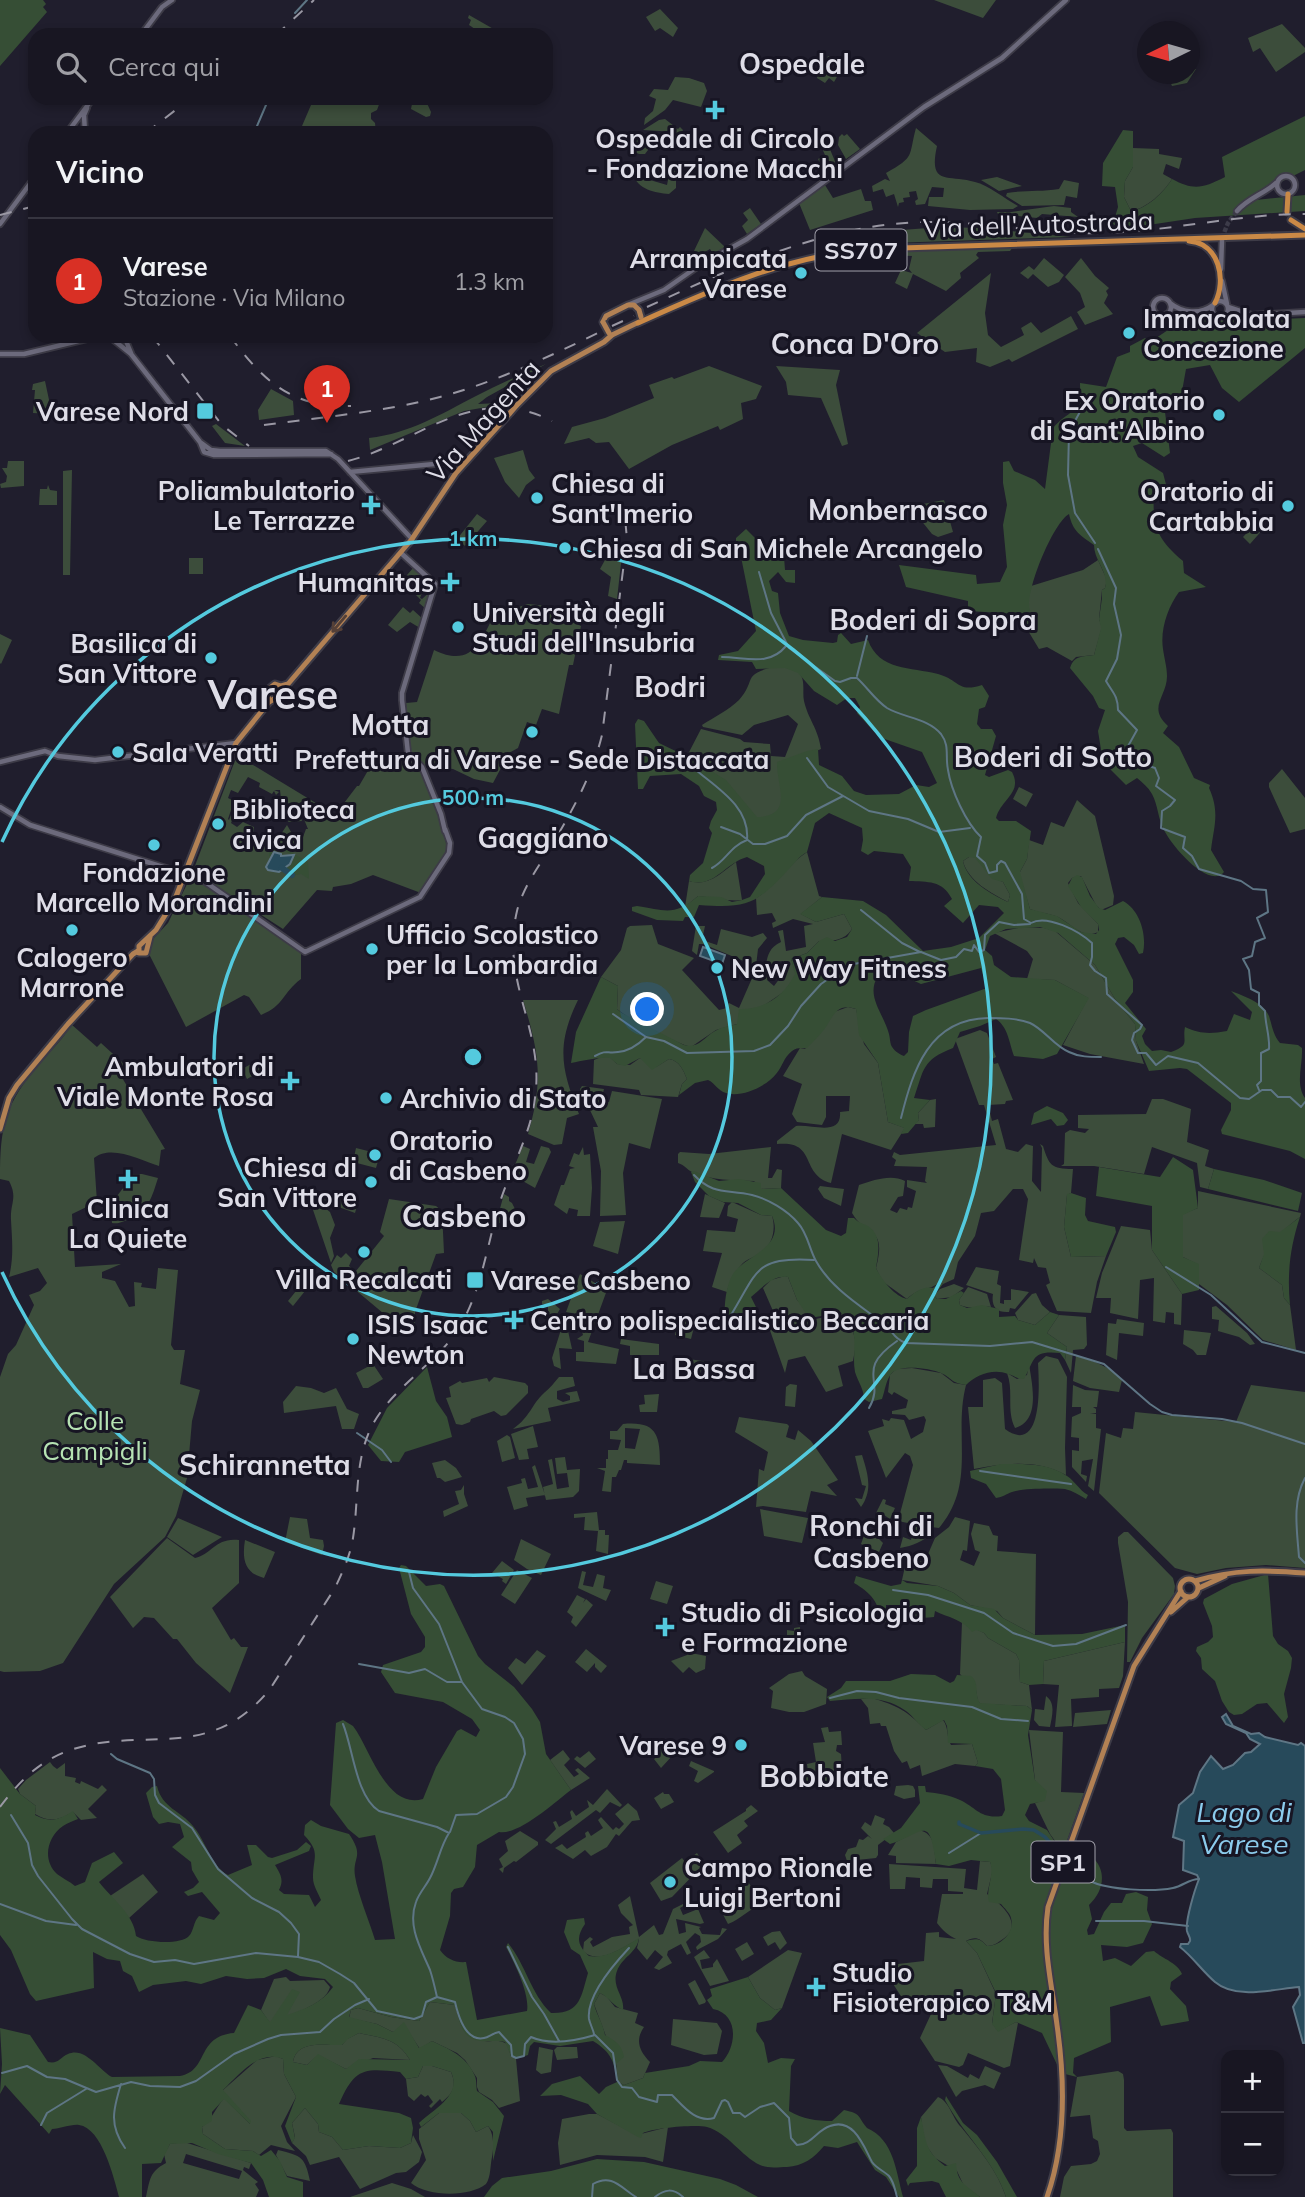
<!DOCTYPE html>
<html lang="it">
<head>
<meta charset="utf-8">
<style>
  body { margin:0; font-family:Mulish,sans-serif; background:#25232f; color:#f1f3f6 }
  .controls { position:absolute; right:21px; bottom:21px; display:grid; overflow:hidden; border-radius:14px; box-shadow:0 4px 10px #0003 }
  .controls button { width:63px; height:63px; display:grid; place-items:center; padding:0; border:0; border-bottom:2px solid #363540; background:#181622; color:#f1f3f6; font:35px sans-serif }
  .compass { position:absolute; left:1137px; top:21px; width:63px; height:63px; border-radius:50%; background:#181622; box-shadow:0 4px 10px #0003; rotate:265deg }
  .you { position:absolute; left:648px; top:1010px; width:24px; height:24px; margin:-18px; border:5px solid #fff; border-radius:50%; background:#1a73e8; box-shadow:0 0 0 10px #1a73e833 }
  .badge { display:grid; place-items:center; width:46px; height:46px; border-radius:50%; background:#d93025; color:#fff; font-size:23px; font-weight:700 }
  .pin { position:absolute; translate:-50% -58px; filter:drop-shadow(0 2px 4px #0008) }
  .pin::after { content:''; position:absolute; top:37px; width:24px; height:21px; background:inherit; clip-path:polygon(0 0,100% 0,50% 100%) }
  .list { margin:0; padding:0; list-style:none }
  h2 { display:flex; justify-content:space-between; align-items:center; height:91px; margin:0; padding:0 28px; font-size:30px }
  h2 small { font-size:23px; font-weight:400; color:#9f9fa5 }
  .list li { display:grid; grid-template-columns:46px 1fr auto; gap:21px; align-items:center; box-sizing:border-box; height:126px; padding:0 28px; border-top:2px solid #363540 }
  .list b { display:block; font-size:26px; white-space:nowrap }
  .list p { margin:0; font-size:23px; white-space:nowrap; color:#9f9fa5 }
  .list em { font-size:23px; font-style:normal; color:#9f9fa5 }
  .icon { flex:none; width:38px; height:38px; fill:none; stroke:currentColor; stroke-width:2; stroke-linecap:round; stroke-linejoin:round }
  .map { position:relative; flex:none; width:1305px; height:2197px; overflow:hidden }
  .search { position:absolute; background:#181622; box-shadow:0 4px 10px #0003; left:28px; top:28px; width:525px; height:77px; display:flex; align-items:center; gap:18px; box-sizing:border-box; padding:0 24px; border-radius:21px; color:#9f9fa5; font-size:26px }
  .panel { position:absolute; background:#181622; box-shadow:0 4px 10px #0003; left:28px; top:126px; width:525px; height:217px; border-radius:21px }
  .map>svg:first-child { display:block }
  .green { fill:#3c4d3b; fill-rule:evenodd }
  .forest { fill:#364e35; fill-rule:evenodd }
  .water { fill:#274a5b; stroke:#5e7685; stroke-width:2 }
  .lines { fill:none; stroke-linecap:round; stroke-linejoin:round }
  .stream { stroke:#5e7685; stroke-width:2 }
  .canal { stroke:#274a5b; stroke-width:3.5 }
  .river { stroke:#274a5b; stroke-width:6 }
  .secondary-tunnel { stroke:#3c3b49; stroke-width:4.5; stroke-dasharray:4.5 2; stroke-linecap:butt }
  .secondary-casing { stroke:#3d3b47; stroke-width:8 }
  .primary-casing { stroke:#3d3b47; stroke-width:9 }
  .trunk-casing { stroke:#3d3b47; stroke-width:9 }
  .secondary { stroke:#6c6a7c; stroke-width:4.5 }
  .primary { stroke:#b28154; stroke-width:5 }
  .trunk { stroke:#ca8946; stroke-width:5 }
  .rail { stroke:#9a98a4; stroke-width:2; stroke-dasharray:12 12; stroke-linecap:butt }
  .primary-bridge-casing { stroke:#3d3b47; stroke-width:9; stroke-linecap:butt }
  .primary-bridge { stroke:#b28154; stroke-width:5 }
  .oneway { stroke:#554037 }
  .ring { fill:none; stroke:#54cade; stroke-width:3.5 }
  .poi-dot { fill:#54cade; stroke:#171523; stroke-width:2.5 }
  .labels { text-anchor:middle; dominant-baseline:central; stroke-width:6; stroke-linejoin:round; paint-order:stroke }
  .shield { fill:#171523; stroke:#a2a1ac; stroke-width:2 }
  .shield-label { font-size:24px; font-weight:bold; fill:#dedde7 }
  .poi-label { font-size:26px; font-weight:bold; fill:#dedde7; stroke:#171523; text-anchor:start }
  .street-label { font-size:26px; fill:#dedde7; stroke:#171523 }
  .park-label { font-size:26px; fill:#b6e3b3; stroke:#171523 }
  .neighbourhood-label { font-size:28px; font-weight:bold; fill:#dedde7; stroke:#171523 }
  .water-label { font-size:28px; font-style:italic; fill:#8bcbec; stroke:#171523 }
  .quarter-label { font-size:30px; font-weight:bold; fill:#dedde7; stroke:#171523 }
  .town-label { font-size:40px; font-weight:bold; fill:#dedde7; stroke:#171523 }
  .centre { fill:#54cade; stroke:#171523; stroke-width:3.5 }
  .ring-label { font-size:21px; text-anchor:middle; font-weight:bold; fill:#54cade; stroke:#171523; stroke-width:6; stroke-linejoin:round; paint-order:stroke }
</style>
</head>
<body>
<div class="map">
<svg width="1305" height="2197" viewBox="0 0 1305 2197">
  <rect width="100%" height="100%" fill="#201e2d"/>
  <path class="green" d="M934,0H996L983,18Z
    M660,9L678,28L673,37L660,28L655,31L646,17Z
    M469,15L497,31C487,40 478,31 469,25L471,20L468,18Z
    M1282,24L1305,48V52L1276,72L1260,48L1253,52L1248,38Z
    M828,56L831,57L827,67L833,71L838,61L844,65L834,82L829,78L825,83L817,78L819,68L824,65Z
    M1190,69H1196L1187,83L1172,86L1167,74H1190Z
    M675,77L689,78L704,83L707,91L701,107L673,100L665,110L644,125L645,118L653,111L656,99L649,96L654,89L668,90Z
    M314,98L381,99L377,110L371,113V119L375,123L376,132L299,133Z
    M419,98L425,99L431,112L430,116L426,117L411,109L412,104Z
    M665,119L678,129L680,127L683,130L680,136L676,135V132L643,130L659,120Z
    M916,128L937,146C928,187 948,174 975,182C988,185 1005,199 1018,206L1013,209L970,210L928,206L929,197H943L944,188L932,187L925,204L916,205L915,201L918,199L916,191L909,192L910,197L903,198L904,202L899,203L898,207L894,194L886,197L883,189L873,192L872,186L885,179L890,181L886,173C916,156 908,157 916,128Z
    M642,134L649,136L651,146L645,154H639L632,151L636,141Z
    M842,134L844,136L847,134L860,149L846,159L838,145L839,137Z
    M822,140L825,148L829,147L837,166L825,176L819,166L821,165L824,169L831,164L827,159L820,163L818,159L825,155L821,146L814,149V144Z
    M1133,148L1159,149V154L1182,158L1179,169L1166,164L1163,174L1172,179C1163,193 1147,208 1131,211L1124,197L1125,181L1133,167Z
    M670,170L676,171V188L669,194C655,193 638,189 633,175L667,185Z
    M997,177L1022,186L999,191L981,180Z
    M1064,180L1079,183L1077,198L1066,196L1064,205L1022,206L1006,196L1007,193C1025,190 1041,192 1059,189Z
    M825,185L833,198L861,189L865,201H871L873,210L810,230L799,203Z
    M1054,206L1071,208V212L1078,217L1042,214L1037,218L998,214L997,212H1011Z
    M750,208L761,224L747,234L742,226L748,220L743,213Z
    M941,227L981,228L1071,237L891,243L889,231Z
    M705,228L725,247L713,254L710,249L698,256L693,253Z
    M1013,247L1010,251L978,252L976,255L979,258L960,273L961,278L946,291L913,274L907,289L895,283L901,270L912,273L909,269L912,256L867,254V252Z
    M1044,258L1064,275L1059,282L1048,287L1033,274L1028,279L1020,273L1029,266L1034,270Z
    M1081,258L1095,276L1109,288L1106,291L1108,295L1104,303L1113,314L1085,325L1077,312L1085,307L1080,293L1065,277Z
    M991,273L985,313L988,335L1001,347L1024,335L1021,328L1031,322L1041,333L1071,316L1078,329L1012,362L1009,359L990,367L976,362L977,348L945,352L917,333Z
    M546,364L487,397L478,404L500,403L507,408L487,407L464,411L370,450L369,438C411,433 439,415 476,396C499,384 522,374 546,364Z
    M709,366L762,386L756,399L741,403L743,419L720,430L718,426L672,445L629,469L609,442L596,443L589,438L564,444L572,427L605,418L654,398L649,385L672,377L674,379Z
    M776,366L840,370L836,385L848,444L842,446L821,398L788,395L786,382Z
    M45,381L52,414L33,413L35,390H32L33,384Z
    M271,389L293,401L294,415L259,420L258,410Z
    M216,424L245,446L225,443L212,426Z
    M523,450L529,470L535,478L526,485L519,498L505,482L494,458Z
    M8,461H24V486L1,488L0,484L6,482L7,476L2,468H7Z
    M72,470L70,575H63V471Z
    M48,485L50,490L57,491V505H39L40,489H47Z
    M944,500L953,532L938,537L932,534L920,519L923,504Z
    M477,514L487,521L465,546L457,539Z
    M1258,521L1265,527L1250,544L1243,537Z
    M613,540L623,546L617,599L608,596L611,577L600,569L610,551L600,542L609,546Z
    M189,558H203V574H189Z
    M1098,560L1107,580L1105,588L1102,590L1099,619L1102,627L1094,655L1076,657L1072,661L1047,647L1039,649L1018,614L1025,616L1031,586L1083,570Z
    M414,567L428,580H421L425,585L420,598L422,599L432,590L426,609L419,603L421,600L415,594L421,587L407,575Z
    M528,604L548,606V610L551,612L581,626L573,665H569L559,714L542,709L536,725L527,722L518,748L507,754L511,763L501,768L493,783L474,779L453,769L424,766L410,752L406,703L417,702L434,650C471,668 480,643 494,615Z
    M403,607L410,613L413,610L423,619L420,628L410,622L397,632L388,625Z
    M0,634L12,640L1,664L0,663Z
    M777,666C784,666 793,668 799,673C806,680 802,692 804,701C808,719 818,728 821,749L782,766C783,781 792,811 771,817C767,819 759,817 754,817L687,756L701,729L740,739L744,742L770,744L771,756L785,757L798,724L788,715L754,725L742,735L703,727L702,725C714,717 729,710 739,700C758,678 740,675 777,666Z
    M383,754C394,754 406,755 415,762C426,773 449,834 446,850C443,865 429,881 421,893L373,875L351,884L333,887L332,891L317,890L283,929L193,871L236,758L253,765L324,808L322,811L330,817L338,811L357,786H359L377,755ZM248,777L260,783L259,787L272,794L274,791L276,795L279,792L274,790H280L281,799L295,807L296,814L293,812L288,822L302,821L300,816L303,817L308,829H306L303,837L292,840L294,837L287,825L281,834L287,836L282,839L264,832L258,837L253,834L254,827L243,822L237,827L231,823L234,816L231,815L229,820L228,819L234,801L228,798L231,790L238,793Z
    M1282,769L1305,798V829L1290,833L1269,787V783Z
    M1019,787L1033,794L1026,807L1013,799Z
    M1077,800L1095,816L1114,896L1113,905L1101,910L1096,905L1081,876L1072,878L1068,883L1078,903L1098,924V932C1082,940 1071,923 1058,917C1049,913 1039,913 1030,909L1020,877V872L1027,859L1029,840L1043,845L1051,822L1064,827Z
    M807,852L819,896L822,897L801,914L816,922L844,914L852,929C844,941 833,941 819,941L807,953L791,959L796,974L788,989L737,1024L716,1030L691,1047C673,1042 631,1021 617,1009L618,986L601,977L621,950L627,928L630,926L652,925L658,944L694,958L682,970L719,1010L727,1008L729,1003L739,1008L753,976L743,972L746,962L703,944H699L697,955L692,951L696,926H705L702,940L717,945L721,929L752,937L763,933L767,938L758,949L756,966L766,964C768,954 770,947 781,942L778,931L783,930L786,951L806,947L804,926L813,924L793,919L773,928L772,923L776,921L772,913L757,915L756,898C776,886 788,864 807,852ZM783,961L780,978L774,986L767,980L773,962Z
    M969,857H975L996,879L1003,882L1010,895L1008,902C991,893 968,881 963,861Z
    M736,862L742,900C732,902 710,897 698,896L685,907L689,881C708,887 721,873 736,862Z
    M190,878L200,881L301,952V979C282,993 285,1005 261,1015L249,997L244,995L186,1027L149,954L153,939L168,923Z
    M1023,927L1044,928L1055,931L1095,965L1115,999L1135,1024L1136,1041L1144,1064L1090,1054L1063,1045L1088,998L1055,980L1027,979L1033,959L1027,951L994,933Z
    M523,1000H578C556,1045 561,1069 579,1114L567,1118L562,1144L554,1145L528,1134C544,1080 539,1053 523,1000Z
    M848,1007L856,1009L864,1044L878,1063L888,1122L905,1128L891,1150L842,1134L831,1183C799,1174 818,1140 777,1144V1141L796,1126C812,1124 842,1137 840,1112L849,1111L850,1096H826V1117L822,1125L797,1122L792,1114L802,1084L783,1076L800,1048L805,1049L834,1012Z
    M71,1024L97,1047L101,1043L124,1064L121,1076L165,1149L161,1150L159,1166C141,1160 111,1144 94,1158L97,1202L72,1214L75,1267L121,1264L102,1272V1278L115,1281L129,1307L135,1306L134,1282L142,1283L141,1287L156,1289L158,1268L178,1270L171,1345L174,1350H185L180,1384L200,1390L192,1421L187,1478L176,1516L165,1537L114,1584L63,1663L40,1671L4,1672L0,1671V1377L8,1354L16,1345L34,1305L29,1295L40,1291L47,1283L38,1268L9,1277C14,1257 12,1240 11,1220C10,1203 18,1198 9,1181L0,1179C0,1125 5,1104 40,1063C50,1051 65,1038 71,1024Z
    M980,1030L987,1033L996,1057L992,1059L994,1064L998,1063L1013,1100L1006,1101L1005,1104L988,1105L992,1121L998,1119L1006,1149L1018,1152L1026,1144L1033,1146L1032,1181L1041,1192L1042,1148L1040,1144L1043,1146C1049,1165 1051,1169 1073,1169L1071,1193L1067,1195L1064,1227L1071,1257L1106,1256L1097,1282L1091,1313L1057,1311L1046,1285L1050,1283L1046,1268L1038,1267L1034,1258L1033,1263L1019,1260L1028,1199L1023,1189H1013L994,1211L981,1213L975,1236L958,1262L954,1279L943,1284L940,1282C930,1291 920,1286 907,1299L882,1281L876,1268C887,1225 867,1239 852,1213L859,1185C874,1180 891,1174 905,1181L903,1196L898,1197L890,1210L897,1213L900,1208L907,1210L908,1207L912,1208L916,1191L907,1187V1180L927,1183L925,1181L927,1167L894,1166L896,1160L892,1157L894,1152L900,1155L996,1145L984,1105H979L955,1039Z
    M601,1057H610L617,1064L630,1065L640,1058L656,1067L669,1059C680,1061 683,1070 687,1079L682,1084L678,1097L641,1095L639,1090L593,1084L594,1060Z
    M258,1060L263,1070L247,1079L242,1069Z
    M582,1086L604,1089L603,1093L598,1092V1099L609,1102L612,1091L662,1099L650,1149L629,1143L623,1173L626,1215L600,1216L601,1171L593,1127H598L580,1089Z
    M936,1099L935,1127L924,1128L923,1124H914L919,1120L918,1113L930,1100Z
    M1152,1099H1163L1191,1109L1187,1142L1209,1150L1205,1166L1214,1169L1208,1189L1200,1187L1197,1163L1152,1147L1144,1174L1094,1166H1061L1064,1164L1065,1133L1070,1130L1085,1133L1089,1129L1078,1128V1115L1146,1114Z
    M523,1146L530,1149L526,1162L534,1164L541,1146L549,1148L551,1152L535,1188L514,1176L517,1168L514,1167Z
    M583,1147L584,1155L590,1154L592,1188L590,1216H577L578,1210L569,1208L567,1214L554,1205L561,1185H564L570,1169L575,1168L569,1166L574,1153L579,1155Z
    M771,1147L768,1178H772L777,1169L782,1170L781,1188L761,1189L754,1181C732,1180 713,1181 692,1172C687,1170 685,1165 678,1163V1154L680,1152L709,1154Z
    M356,1148L380,1154L376,1168L353,1162Z
    M132,1174H142L158,1178C152,1197 149,1210 129,1219C122,1222 119,1224 112,1223C109,1195 123,1194 132,1174Z
    M820,1186L844,1189L841,1206L824,1198L818,1189Z
    M321,1191L358,1195L352,1204L357,1206L355,1213L336,1206L334,1208L318,1195Z
    M1198,1191L1301,1213L1300,1217C1281,1231 1267,1245 1259,1268L1282,1285L1284,1298L1290,1305L1296,1350L1263,1340L1227,1305L1199,1284V1265L1183,1257V1214L1198,1208Z
    M504,1194L509,1197V1201L512,1203L515,1209L511,1218L516,1223H496Z
    M705,1194L725,1203L719,1218L700,1217Z
    M314,1199L330,1212L335,1225L330,1238L334,1256L331,1263L311,1204Z
    M389,1199L436,1206L442,1211L444,1253L436,1254L415,1312V1329L408,1334L334,1272L331,1265L337,1255L341,1258L346,1253L352,1259L349,1266L356,1271L384,1236L380,1232Z
    M732,1202L761,1215L772,1216C776,1228 773,1244 762,1252C757,1256 749,1258 743,1263C735,1272 730,1279 727,1292L712,1287L722,1253L703,1251L707,1230L735,1232L738,1219L727,1216L728,1206Z
    M625,1221L618,1254L593,1246L600,1222Z
    M1121,1226L1150,1230L1152,1250L1182,1294L1181,1325L1174,1324V1313L1166,1312L1165,1323L1153,1321L1154,1278L1140,1280L1138,1319L1110,1313L1111,1298H1096L1102,1273Z
    M976,1267L999,1271L997,1284L1001,1286L1000,1303L1004,1304V1300H1011V1289L1029,1292L1015,1309L1010,1308L1009,1312C996,1313 991,1306 993,1294L966,1285Z
    M580,1274L607,1290L588,1342L619,1349L616,1364L576,1361V1352H584V1341L577,1339L583,1335L577,1314L566,1312Z
    M309,1275L313,1281L293,1306L288,1301Z
    M785,1276L788,1277L797,1300L816,1319L841,1313L844,1315L853,1331L856,1344L853,1361L838,1366L843,1386L826,1392L805,1356L788,1360L785,1373L766,1319L773,1311L763,1288L771,1280Z
    M954,1284L964,1288L952,1297L937,1299L934,1295L940,1289Z
    M968,1287L987,1294L991,1307C980,1305 970,1310 960,1305L959,1300Z
    M1036,1293L1042,1305L1050,1312L1035,1325L1018,1320L1015,1313L1032,1294Z
    M548,1299L560,1309L553,1321H548V1304H542V1301Z
    M1216,1306L1247,1333L1255,1344L1250,1345L1239,1337L1218,1331L1219,1320L1212,1319V1307Z
    M1059,1315L1086,1317L1087,1345L1084,1349L1073,1350L1071,1373L1065,1360L1067,1347L1047,1333Z
    M679,1316L695,1323L691,1339L675,1335Z
    M565,1317L572,1349L559,1348L561,1369L554,1366L552,1358Z
    M1117,1319L1144,1323L1143,1336L1119,1333L1117,1360L1106,1355L1108,1323L1116,1324Z
    M1184,1330L1211,1333L1206,1355H1197L1193,1350L1183,1344Z
    M621,1339L659,1344V1355H630V1346L620,1344Z
    M1046,1356L1058,1359L1067,1377L1065,1448L1066,1475C1037,1459 1005,1463 974,1469L968,1407H983V1380L995,1378L1002,1383L1005,1429C1044,1457 1039,1381 1038,1363Z
    M1076,1356C1094,1361 1109,1366 1122,1380L1119,1392L1090,1388L1073,1381Z
    M689,1359L715,1363V1378H708L710,1370L702,1368L700,1374L686,1371Z
    M373,1364L383,1379L368,1388H363L356,1373Z
    M1029,1364C1032,1384 1041,1421 1015,1428C1006,1410 1014,1391 1007,1373L1017,1379L1027,1375Z
    M912,1368L941,1373L954,1383L966,1385C953,1436 977,1483 939,1528L931,1527L933,1533C923,1541 913,1546 900,1548L903,1537L911,1540L915,1526L927,1527L898,1521L913,1465L910,1456L905,1453L886,1478L868,1431L884,1426L882,1419L889,1421L891,1418L904,1420L911,1439L923,1432L926,1420L924,1416L909,1420L905,1415L892,1414V1411L906,1408L908,1400L894,1392L892,1395L888,1392L890,1375L896,1369Z
    M494,1377L525,1383L528,1386V1393L506,1415L501,1416L494,1411L471,1419L470,1422L462,1425L456,1424L446,1398L451,1397L449,1387L460,1381L462,1383L487,1378L489,1382Z
    M559,1377H573L575,1386L557,1391V1399L563,1402L570,1400V1396L565,1393L577,1391L580,1401L548,1408L551,1421L513,1429C531,1416 531,1405 544,1393C550,1388 554,1383 559,1377Z
    M790,1384L797,1385L795,1407L785,1406L786,1387Z
    M1073,1385L1085,1390L1099,1391L1097,1407H1093L1096,1409V1413H1090L1096,1414V1428L1101,1429L1094,1491L1088,1486L1093,1459L1082,1461L1081,1474L1087,1476L1086,1482L1072,1467V1450L1079,1451V1438L1071,1437L1072,1417L1081,1413V1407H1072Z
    M1251,1385L1305,1392V1568L1266,1565L1226,1568L1197,1574L1175,1568L1099,1493L1106,1433L1121,1438L1123,1428L1133,1429L1135,1412L1236,1422Z
    M296,1386L311,1388L324,1393L336,1388L347,1409L359,1414L354,1429H342L336,1406L284,1413L283,1402Z
    M659,1394L657,1412H640L639,1405L645,1404L644,1395Z
    M739,1417L787,1424L789,1426L786,1437L795,1440L798,1430L811,1441L838,1480L827,1485L837,1496L811,1491L806,1512L763,1506L756,1507L759,1469L764,1471L768,1452L735,1432Z
    M623,1424C657,1421 660,1435 660,1465L627,1463V1460H624L621,1470H619L616,1477H612L611,1492L602,1491L605,1471L597,1468H606V1459H608V1450H618L621,1440L610,1439V1431H617ZM625,1428L640,1429L635,1449L625,1448Z
    M533,1426L538,1447L527,1449L529,1459L519,1460L511,1434Z
    M507,1435L510,1437L515,1458L502,1462L497,1441Z
    M862,1455C868,1474 873,1490 861,1507L855,1498L862,1499L866,1486L862,1485L855,1456Z
    M565,1457L567,1470L580,1469L579,1491L573,1497L546,1500L543,1487L553,1484L548,1460L552,1459L557,1489L569,1487L567,1473L557,1474L555,1458Z
    M445,1460L456,1468L462,1477L445,1482L440,1478H437L432,1463Z
    M535,1465L545,1495L526,1498L528,1506L514,1510L507,1487L522,1483L521,1479L525,1478L528,1489L538,1487L532,1467Z
    M464,1485V1494L468,1506L444,1517L443,1511L459,1504L455,1491L461,1490Z
    M883,1499L886,1500L885,1504L895,1508L890,1519L884,1515L882,1518L876,1513Z
    M760,1509L808,1518L802,1543L764,1536Z
    M597,1512L599,1530H605V1535H609L608,1554L596,1551L598,1531L584,1530L585,1517L574,1518V1514Z
    M290,1517L307,1519L310,1538L323,1540L324,1546L322,1555L285,1542Z
    M955,1517L970,1521L967,1551L963,1550L960,1560L974,1566L980,1552L975,1550L971,1534L974,1523L989,1526L993,1535L998,1536L997,1551L1036,1554L1035,1635L1003,1618L997,1611L970,1605L954,1593L938,1586L902,1580L906,1562L925,1561L935,1538L949,1527Z
    M178,1518L222,1537L193,1555L167,1537Z
    M867,1527L883,1543L879,1552L861,1544Z
    M1124,1532H1128L1173,1578L1175,1586L1174,1594L1142,1638L1130,1662H1127L1128,1602L1118,1543V1537Z
    M167,1538L195,1558C212,1554 216,1537 239,1540V1583L212,1608L231,1640L234,1638L241,1647H248L230,1693L196,1663L177,1639H173L154,1618L144,1617L133,1628L110,1597Z
    M521,1539L551,1554L541,1575L527,1569L514,1560Z
    M245,1540L275,1552L264,1578C244,1573 242,1558 245,1540Z
    M502,1561L514,1570L506,1584L502,1581L503,1579L492,1573Z
    M517,1570L532,1578L515,1604L501,1595Z
    M582,1571L586,1572L583,1585L593,1587L597,1574L605,1576L603,1588L611,1590L606,1601L578,1588Z
    M656,1581L673,1586L667,1604L650,1599Z
    M577,1595L585,1599L583,1603L586,1599L593,1605L576,1627L571,1622L573,1617L567,1612Z
    M962,1622L984,1633L988,1638L1016,1654L1019,1660L1020,1682L1029,1685L1032,1710L1027,1706L982,1704L978,1702L976,1690L960,1674Z
    M800,1627V1642L787,1644V1630L794,1631V1628Z
    M1125,1642L1123,1676L1119,1688L1099,1689V1697L1071,1699L1072,1726L1055,1727L1059,1685L1043,1684L1044,1661Z
    M586,1649L607,1666L601,1673L595,1667V1663L587,1672L575,1662Z
    M537,1650L546,1656L522,1685L508,1668L516,1658L525,1664Z
    M690,1650L691,1653L706,1656L705,1669L696,1673L689,1667L683,1673L671,1661L687,1655Z
    M802,1671L805,1676L827,1689L826,1704L804,1712H789L771,1708L773,1691L769,1688L789,1674Z
    M1046,1696C1056,1703 1052,1716 1050,1727L1039,1726L1034,1720L1035,1709L1044,1710Z
    M871,1698C897,1705 907,1711 926,1730L943,1720C949,1728 946,1736 951,1745L972,1744L978,1763L975,1766L955,1764L922,1776L920,1765L910,1769L907,1761L902,1763L894,1751L886,1726H881L880,1723L870,1724L868,1708L861,1699Z
    M1111,1710L1107,1724L1073,1727L1075,1713Z
    M828,1727L829,1732L841,1731L842,1745H837L836,1751L841,1754L843,1786H828L804,1780L805,1772L808,1771L807,1764L816,1762L813,1743L825,1742L821,1728Z
    M1029,1730L1063,1732L1061,1792L1084,1793L1063,1852L1050,1834L1035,1803L1045,1800L1035,1780Z
    M659,1742L673,1755L661,1768L654,1759L658,1756L653,1748Z
    M563,1750L570,1759L564,1765L574,1777L579,1774L575,1770L578,1768L590,1778L571,1790L550,1760Z
    M589,1751L596,1759L585,1768L574,1759L577,1756L580,1758Z
    M691,1761L714,1771V1772L698,1783L694,1781L698,1771L689,1766Z
    M50,1762L53,1766L57,1769L65,1763V1776L76,1778L75,1782L80,1784L81,1781L98,1789L102,1785L107,1790L88,1809L97,1818L81,1820L73,1812C59,1820 50,1823 35,1814L36,1806L20,1794L18,1789L26,1780Z
    M908,1785L913,1786L915,1790V1797L904,1799L894,1795L896,1786Z
    M607,1789L622,1805L620,1807L610,1802L600,1813L596,1810L551,1844L545,1840L556,1829L553,1822L556,1821L559,1827L572,1819L570,1812L572,1810L576,1816L589,1807L587,1800L593,1805Z
    M663,1792L664,1794H669L674,1802L661,1809L654,1798Z
    M628,1803L637,1811L640,1820L632,1821L619,1836L616,1834L607,1847L591,1856L585,1850L573,1859L555,1848L562,1844L567,1849L586,1837L585,1833L588,1831L591,1836L603,1828L598,1820L601,1817L613,1830L616,1827L619,1829L624,1824L615,1814Z
    M751,1805L758,1811L744,1821L748,1826L737,1835L742,1843L728,1853L713,1832L746,1811V1809Z
    M875,1815L885,1819L883,1824L889,1827L894,1833L878,1845V1855L876,1858L847,1861L845,1855L848,1849L856,1847L859,1839L863,1840L868,1836L872,1839L861,1828L865,1822L871,1826Z
    M919,1830C936,1834 934,1849 936,1864L896,1863V1856L888,1855L896,1842Z
    M520,1831L538,1842V1845L516,1862L514,1861L504,1868L503,1873L499,1869L503,1867L499,1859L508,1851L505,1841Z
    M697,1853L704,1864L672,1897L661,1901L650,1883L682,1858L685,1862Z
    M980,1861L990,1862L993,1869L987,1894C1000,1903 1025,1924 1003,1939C997,1943 994,1946 987,1946C980,1938 975,1936 966,1941L977,1953L996,1994L992,2023L998,2031L1016,2022L1018,2023L1010,2066L1004,2068L968,2053L963,2065L959,2067L935,2061L920,2038L931,2014L904,2001L890,1979L898,1972V1964L924,1961L926,1933L939,1932V1937L956,1939C948,1935 943,1931 937,1923L942,1894H963V1892L948,1891V1879H933L932,1888L920,1887V1878L906,1877L905,1889H890L889,1864L966,1869L964,1888L977,1890Z
    M143,1874L158,1892L129,1918L110,1896Z
    M747,1880L762,1904C749,1909 741,1919 728,1924L716,1901L730,1892L733,1900L729,1905L735,1911L745,1903L735,1888Z
    M630,1896L639,1937L654,1925L659,1935L663,1934L673,1909L685,1903V1905L680,1908L683,1915L698,1909L704,1923L700,1924L676,1919L679,1934L686,1932L685,1923L701,1927L699,1928L702,1934L720,1935L722,1928L727,1929L718,1939L697,1950L696,1947L701,1942L700,1936L695,1933L686,1942L691,1953L687,1955L681,1944L668,1951L667,1955L672,1963L659,1970L654,1968L663,1957L655,1950L647,1960L637,1948L639,1939C623,1947 598,1966 583,1951L584,1942L590,1937L593,1939L590,1942L593,1947L612,1937L630,1934L629,1927L633,1925L621,1913L618,1905Z
    M780,1931L787,1943L780,1950L775,1942L768,1946L763,1937L772,1932Z
    M747,1942L754,1954L742,1961L735,1949Z
    M704,1950L710,1958L700,1960L702,1969L713,1967V1964L717,1959L729,1981L710,1986L694,1957Z
    M788,1950L802,1953L782,2008L775,2010L760,1998L748,1977Z
    M286,1977L290,1981L324,1980L330,1987C326,2005 286,2016 270,2023L261,2010L274,1979Z
    M695,1980L706,2001L705,2003L699,2005L688,1984Z
    M600,1993L607,1997L615,2007L638,2013L635,2023L644,2027C635,2040 639,2051 650,2062L643,2078L624,2085L618,2082L616,2063L594,2004Z
    M430,2002L455,2005C460,2023 463,2038 485,2041C493,2042 499,2039 507,2044L511,2056L516,2059L520,2101L499,2108L492,2100L479,2092L477,2087V2078L465,2060L457,2053L432,2041L420,2049L406,2028L393,2032L377,2024L349,2018L351,2010L358,2008L391,2017L419,2021Z
    M673,2019L717,2023L722,2031L717,2054L704,2055L671,2045Z
    M359,2033C381,2038 397,2038 410,2060L373,2058L346,2069L318,2055L307,2065L293,2062C297,2039 325,2046 342,2045L347,2039Z
    M539,2047L553,2050L551,2072L541,2074L536,2070Z
    M557,2047H577L578,2058L557,2060L554,2050Z
    M276,2056L283,2059L284,2074L296,2097L281,2126L287,2142L295,2151L271,2145L259,2155L253,2151L225,2149L203,2134L202,2127C211,2120 216,2108 224,2098L250,2124V2121L222,2091L257,2060Z
    M938,2065L947,2066L968,2078L970,2074L979,2079L985,2066L1001,2073L994,2089L985,2085L962,2091L956,2097Z
    M423,2066H432L451,2072C457,2086 453,2093 442,2102L440,2099L431,2108L429,2106L433,2102L428,2095L425,2097L421,2094L414,2101L408,2096L406,2079L418,2077Z
    M1118,2071L1123,2074L1124,2080V2128L1127,2131L1171,2129L1173,2133V2197H1060L1064,2177L1071,2166L1091,2164L1097,2161L1100,2154L1098,2141L1093,2138L1090,2115L1070,2117L1077,2077Z
    M938,2097C950,2102 952,2118 961,2127C979,2149 997,2170 1006,2197H980L964,2186L957,2171L935,2158L928,2148L924,2140L921,2117Z
    M305,2108L318,2124L319,2132L332,2137L343,2150L369,2146L400,2148L411,2143L413,2135L422,2152L419,2162L406,2172L396,2173L360,2189L339,2157L310,2165L306,2156L292,2143L295,2137L292,2123Z
    M439,2113H461L470,2121L476,2132L488,2126C494,2134 494,2147 492,2157C490,2166 491,2177 486,2184C470,2197 428,2197 411,2183L426,2160L419,2139V2129Z
    M589,2114H597L637,2135L668,2127L663,2162L645,2157L597,2155L560,2165L558,2143L562,2119Z
    M184,2142L251,2163L249,2169L244,2167L243,2170L258,2182L255,2184L259,2190L256,2197H146C150,2180 149,2172 166,2163L164,2154L170,2144ZM186,2154L242,2171L239,2179L183,2163Z
    M278,2150C302,2156 305,2157 310,2181L287,2176L276,2155Z
    M392,2183L411,2189L425,2197H350Z"/>
  <path class="forest" d="M0,0H43L46,4L43,7L47,12L0,66Z
    M1305,116V170L1253,196L1254,200H1256L1305,195V211L1195,218L1122,229L1113,224L1118,207L1115,187L1102,186L1103,163L1123,130L1133,131V167L1125,181L1124,197L1131,211C1148,208 1163,193 1172,179C1194,191 1203,188 1225,177L1222,157Z
    M1305,318V348L1239,402L1222,388L1210,365L1186,369L1181,397L1166,402L1165,412L1170,453L1164,457L1142,443L1133,446L1138,457L1163,473L1168,492H1154C1152,526 1157,539 1183,561L1184,573L1206,587L1179,592C1168,607 1160,629 1163,649C1164,657 1167,667 1167,676C1167,697 1147,707 1168,726L1163,733L1179,747L1194,778L1210,785L1209,788C1220,812 1214,826 1211,850L1224,872C1209,890 1171,845 1164,830C1158,819 1158,805 1152,794C1148,787 1142,782 1137,778L1126,785L1103,762L1098,731L1105,710L1099,708L1093,696L1070,668C1074,655 1082,657 1094,655L1101,628L1099,619L1102,598V590L1105,588C1109,572 1094,561 1094,545C1080,535 1073,532 1069,514C1053,523 1024,593 1030,611L1025,617L1018,614L968,611V601L906,587L899,565L976,575L977,584L1000,582L1007,567L1003,525L1007,505L1003,483V462L1009,461L1014,471L1035,480L1045,489L1053,428C1070,408 1081,416 1080,383L1106,387L1117,357L1130,352V346L1145,338L1150,342L1171,328L1178,320H1236L1237,330L1257,329V320Z
    M746,529L772,555L777,558L784,557L785,570H795V583L786,582L778,572L769,581L772,591L778,593L780,613L789,636L803,640L833,643L837,642L838,635L841,633L851,644L868,640C879,671 911,667 938,674C960,680 957,693 982,685L989,696L985,707L979,709L977,724L981,729H992L996,736L985,775L989,777L1008,770L1012,772C1023,793 1001,799 996,818L999,821H1016L1031,831L1027,859L1020,872L1030,909L1057,916L1081,932L1096,934L1099,930L1098,924L1081,907L1068,886L1072,878L1077,875L1082,877L1090,896L1099,908L1105,910L1123,901C1140,910 1147,935 1143,953L1139,954L1134,945L1124,937L1118,938L1115,944L1133,980V992L1125,1003L1146,1029L1142,1036L1145,1044L1152,1051L1161,1050L1171,1052C1191,1045 1182,1042 1185,1027C1200,1034 1210,1034 1227,1031L1234,1014L1250,1020L1252,1012L1231,991C1244,996 1264,1003 1269,1016C1272,1025 1273,1035 1280,1043L1298,1045L1302,1048C1303,1064 1295,1084 1305,1098V1159L1290,1151L1222,1134L1221,1130L1231,1110V1103L1187,1069L1180,1068L1149,1071L1136,1041L1135,1024L1115,999L1095,965L1058,933L1040,927L1006,929L990,936L985,950L992,956L994,965L1011,977L1055,980L1089,998L1057,1054L1043,1059L1014,1056C1009,1042 1008,1027 996,1019L980,1026L960,1032L953,1048C922,1060 924,1069 914,1098L930,1100L918,1113L919,1120L908,1133L901,1134L904,1128L888,1122L878,1063L859,1035L856,1009C838,1003 834,1014 826,1027C821,1034 814,1041 807,1048C801,1049 797,1047 792,1051C783,1058 783,1066 776,1074C767,1086 741,1098 726,1093C718,1091 715,1083 708,1080L695,1083L679,1095L682,1084L687,1079C683,1070 680,1061 669,1059L652,1070L640,1058L625,1066L617,1064L610,1058C597,1057 583,1061 571,1063L576,1032L601,977L618,986L617,1009L622,1013L684,1045C699,1049 704,1037 715,1031C721,1027 730,1026 737,1024L739,1009C764,1010 784,996 795,974L791,959L807,953L819,941L827,937L835,941L847,937L852,929L844,914L816,922L800,914L822,897L863,901L886,915L923,951L951,947L979,938L1004,913L998,907L979,905L963,923L944,906L952,899C942,880 928,882 909,881L911,867L903,854L874,851L868,855L861,851L863,840L862,828L829,813L815,823L807,852C798,857 794,864 787,871C755,906 745,908 699,905L694,917H685L683,921L657,920L632,911V907L637,906C665,910 674,917 698,896L721,897L732,902L742,900L750,897L765,874L764,866L747,857C725,863 714,889 689,881L690,875L703,863L712,833L709,828L711,821L717,810L716,802L704,796L699,786L681,774L650,776L643,789H638L635,724L638,719L644,721L659,743L690,758L726,780L757,817C795,816 776,785 777,762L807,751L818,749L819,765L842,776L854,791L866,795L899,794L916,785L929,787L937,783L922,752L879,737L857,713L860,707L855,698H847L837,705L814,691L798,673L785,668L756,669L752,662L718,660L719,655L738,651L756,631L740,552H736V538ZM969,857L975,858L992,879L1003,882L1010,895L1008,902C991,894 967,881 963,861ZM981,968L987,988L926,1010L913,1016L909,1032L908,1052L904,1056C899,1054 893,1050 891,1045C890,1042 890,1038 889,1034C884,1014 865,996 878,976L895,972L921,984Z
    M275,843L308,862L309,879L301,874C293,876 287,877 281,869L290,866L295,856L285,851L275,850L269,857V852Z
    M1047,1106L1063,1113L1068,1120L1064,1125L1057,1126L1051,1119L1031,1125L1034,1113Z
    M1173,1157L1193,1170L1198,1208L1183,1215V1257L1199,1264V1290L1182,1294L1152,1250V1206L1096,1196L1099,1167L1160,1177Z
    M1214,1169L1264,1180L1302,1193L1298,1211L1208,1189Z
    M694,1171L719,1181L739,1179L761,1183V1189L781,1188L826,1230L841,1236L846,1233L848,1218H854C859,1223 862,1223 868,1226C883,1236 878,1255 876,1268C882,1280 894,1296 907,1299C915,1292 923,1286 933,1288L940,1282L943,1284L934,1295L937,1299H946L961,1291L964,1293L959,1300L960,1305L967,1308L982,1305L999,1309V1317L1015,1316L1018,1320L1035,1325L1050,1312L1059,1315L1047,1333L1067,1347L1065,1360L1060,1353C1031,1350 1035,1360 1024,1379C1017,1379 1015,1376 1008,1374C993,1368 976,1375 966,1385C951,1383 952,1378 941,1373C930,1368 900,1364 892,1373C886,1379 885,1391 882,1399L869,1402L864,1399C864,1389 858,1382 855,1372C851,1351 862,1328 841,1313L809,1318L797,1300L788,1277C772,1275 762,1288 751,1297L756,1307C748,1314 736,1320 725,1317C724,1305 726,1285 733,1274C745,1255 786,1248 772,1216L761,1215L738,1203L723,1202L709,1196L695,1182L691,1172Z
    M1071,1193L1086,1198L1085,1215L1088,1221L1115,1227L1116,1232L1106,1256L1071,1257L1064,1227L1067,1194Z
    M1300,1217C1290,1247 1287,1274 1290,1305L1284,1298L1282,1285L1259,1268L1264,1254L1262,1239L1269,1231L1280,1232Z
    M427,1367L436,1401L447,1417L452,1437L405,1452L399,1462L381,1461L368,1445L387,1408Z
    M1001,1464C1022,1464 1048,1462 1067,1476C1075,1481 1079,1490 1088,1495L1086,1499C1079,1495 1073,1491 1065,1489C1053,1488 1023,1488 1012,1492C1006,1494 1003,1497 996,1498L986,1484L971,1478L970,1471Z
    M401,1565L406,1566L426,1586L440,1584L444,1586L478,1656L485,1664L514,1687L532,1709L540,1722L546,1754L571,1790C555,1802 518,1836 499,1832L477,1845L475,1867L463,1887L454,1889L451,1893L450,1916L440,1950C446,1959 456,1963 466,1962L477,2020L527,2011C530,1994 514,1962 506,1947L508,1943C526,1965 531,1994 551,2013C581,2014 581,1996 588,1973L580,1955L571,1949L564,1932L567,1920L584,1918L585,1924C576,1937 577,1945 589,1956C606,1959 624,1947 639,1938C637,1953 622,1957 617,1971C611,1987 625,1996 623,2010C613,2006 610,1998 600,1993L594,2004C597,2016 603,2023 605,2035C616,2041 622,2045 624,2057L616,2064L618,2082L624,2085L643,2078L645,2073L689,2066L700,2061L722,2062C737,2046 739,2014 713,2009L707,2000L712,1996L710,1989L748,1977L760,1998L775,2010L782,2008L771,2020L757,2023L756,2031L764,2043L768,2063L781,2058L795,2059L791,2066L789,2111C803,2119 816,2121 832,2121L844,2110C862,2114 857,2116 867,2128C894,2140 896,2171 903,2197H899L886,2177L875,2170L857,2142L838,2148L824,2146C814,2158 803,2166 787,2167C779,2167 768,2169 760,2165C741,2156 728,2133 707,2127C696,2124 653,2128 643,2133L641,2138L638,2137L597,2114L588,2104L561,2095L540,2096L552,2084L580,2076L599,2094L606,2087L617,2082C615,2062 611,2052 593,2041L560,2046L534,2042L530,2046L528,2055L516,2059L511,2056L505,2042C496,2040 489,2042 481,2041C460,2039 460,2020 455,2005L430,2002L419,2021L391,2017L358,2008L351,2010L349,2017L377,2024L393,2032L404,2022L419,2048L432,2041C449,2049 466,2056 474,2074C477,2079 476,2086 477,2091L493,2102L504,2116L493,2161V2132L488,2126L476,2132L470,2121L461,2113H439L421,2127L419,2123C434,2109 462,2095 451,2072L432,2066H423L418,2077L406,2079L400,2072C363,2068 355,2068 339,2104L399,2113L411,2118L413,2128L411,2143L400,2148L369,2146L343,2150L332,2137L319,2132L318,2124L305,2108L292,2123L295,2138L292,2143L285,2126L296,2097L284,2074L283,2059C259,2049 239,2075 223,2090L251,2121L250,2124L224,2099L212,2112V2121L202,2127L203,2134L225,2149L253,2151L261,2156L271,2150L280,2161L287,2177L303,2182V2197H269L263,2180L251,2163L218,2154L192,2143L170,2144L161,2163L142,2164V2197H119C114,2178 102,2128 79,2125C71,2124 60,2129 52,2129L49,2134L5,2085L0,2094L2,2064L0,2028L30,2035L48,2062C59,2064 59,2058 68,2054C85,2046 100,2071 112,2077L180,2076C209,2071 196,2036 234,2033L248,2005L261,2010L270,2022L292,1989L300,1992L287,2015C305,2009 322,2003 333,1987L325,1979L300,1976L286,1969L264,1978L247,1979L226,1976L201,1984L186,1981L153,1985L139,1992L132,1976L123,1971L120,1961L107,1959L93,1952L94,1988L36,2001L30,1994L11,1950L0,1935V1768L20,1794L36,1806L35,1815C50,1823 59,1820 73,1811L78,1819C73,1821 67,1823 63,1826C47,1837 42,1860 57,1874C62,1878 69,1881 75,1886L85,1882L92,1863L114,1852L123,1863L99,1882C111,1898 134,1914 136,1936C146,1943 181,1945 189,1936C194,1931 193,1922 199,1916L214,1920L220,1913L202,1892L188,1896L184,1892L193,1888L199,1882L192,1870L191,1862L172,1847L184,1837L180,1824L168,1822L159,1824L153,1817L146,1793L152,1787L157,1786C162,1808 181,1811 193,1826C206,1841 211,1866 228,1875L252,1865L247,1845H256L268,1857L272,1858L297,1850L306,1842L311,1846L309,1851L275,1865C281,1875 284,1880 279,1890L284,1894L309,1895L315,1907L321,1900C318,1893 313,1885 313,1878C313,1856 321,1853 304,1835L305,1825L311,1820L321,1826L349,1834C365,1857 352,1857 355,1876C358,1895 369,1920 375,1940L395,1939L382,1862L375,1835L359,1838L348,1829L330,1805L336,1723L343,1720L353,1726C370,1748 386,1810 423,1799L436,1767L457,1731L461,1729L476,1737L480,1730L472,1719L443,1702L395,1693L381,1672L383,1665L421,1652L425,1647V1637L411,1614L399,1568ZM359,2033C381,2038 397,2038 410,2060L359,2059L346,2069L318,2054L307,2065L293,2062C297,2039 326,2046 342,2045L348,2039Z
    M1268,1574L1273,1636L1278,1644L1288,1651L1292,1658L1291,1668L1284,1694L1288,1717L1284,1723L1267,1703L1257,1704L1242,1714L1234,1715L1229,1712L1222,1701L1215,1681L1202,1669L1201,1658L1196,1651L1197,1647L1208,1642L1213,1637L1212,1626L1203,1603L1204,1599L1232,1584Z
    M856,1576L891,1586L901,1584L902,1580L907,1583L938,1586L954,1593L970,1605L994,1609L1003,1618L1035,1635L1082,1634L1125,1625V1642L1044,1661L1043,1684L1029,1685L1020,1682L1019,1660L1016,1654L988,1638L984,1633L976,1630L972,1632C964,1620 947,1617 935,1611L934,1617C920,1619 906,1618 898,1605H886V1622H881C879,1602 871,1593 854,1583Z
    M911,1674L935,1675L950,1683L954,1681L957,1675L971,1676C980,1683 974,1694 980,1703L1027,1706L1032,1710L1028,1735L1035,1780L1047,1791L1045,1801L1030,1804L1025,1815L1029,1821L1047,1830L1063,1854L1075,1849L1081,1862L1089,1857H1092C1108,1871 1103,1892 1089,1905L1092,1919L1087,1930L1088,1935L1094,1934L1104,1912L1111,1903H1122L1126,1894L1136,1892L1148,1897L1147,1910L1152,1924L1143,1943L1127,1947L1101,1945L1103,1961L1115,1958L1131,1966L1146,1952L1154,1951C1163,1959 1178,1963 1182,1974L1171,1982L1170,1989L1186,2006L1189,2021L1161,2026L1150,1996L1110,2007L1111,2042L1074,2058L1073,2073L1077,2077L1061,2073L1042,2033L1016,2022L998,2032L992,2024L996,1993L977,1953L966,1941C976,1938 980,1938 987,1946C1000,1946 1015,1933 1011,1918C1010,1913 1004,1908 1001,1904L989,1902C985,1889 995,1876 990,1862L971,1860L949,1866L936,1864C929,1812 924,1834 890,1844L883,1839L901,1828L920,1803L918,1786H925L926,1792C938,1793 949,1795 960,1800C977,1808 980,1819 1002,1816L1005,1810L1001,1779L993,1769L975,1766L978,1763L972,1744L948,1743L947,1726L944,1720L926,1730C918,1724 913,1716 906,1711C883,1694 856,1699 830,1701L827,1697L841,1688L846,1681H890Z
    M946,2096L963,2123L977,2135L997,2162L1017,2197H1006C993,2159 963,2134 945,2100Z
    M921,2117C926,2140 924,2150 945,2166L956,2163C957,2184 967,2185 980,2197H946L939,2183L932,2181L910,2183L908,2186L906,2180L917,2166V2128Z
    M597,2159L644,2162L720,2179L736,2185L758,2197H484L492,2186L502,2178L551,2171Z"/>
  <path class="water" d="M274,852L281,854V856L294,855L290,864L279,872L268,870L266,867Z
    M703,947L725,955L722,964L700,956Z
    M1226,1714L1233,1726L1251,1734L1259,1733L1265,1737L1298,1745L1301,1743L1305,1746V2043H1303L1293,2007L1300,1995L1299,1987C1274,1989 1236,2000 1215,1982C1202,1971 1193,1957 1180,1947L1181,1944H1188L1190,1941C1191,1938 1188,1935 1187,1931C1185,1921 1195,1889 1199,1879L1197,1875L1183,1870L1184,1841L1173,1837L1179,1805L1193,1793L1200,1772L1211,1756L1223,1769L1233,1765L1245,1753L1251,1752L1260,1744L1250,1739L1246,1733L1226,1724L1222,1717Z"/>
  <g class="lines">
    <path class="stream" d="M295,13L307,0
      M281,33L282,35
      M254,133L269,98
      M1088,397L1069,432L1068,475L1075,513L1095,543
      M1098,549L1116,588L1114,604L1121,635L1117,659L1106,681C1113,693 1118,696 1118,710L1137,730L1127,748V759L1155,768L1159,778L1156,786L1175,800L1170,806L1162,811L1161,828L1185,837L1183,848L1192,856L1199,869L1241,881L1253,889L1266,890L1268,912L1257,918L1265,938L1255,942L1252,956L1243,959L1249,970L1251,989L1259,993V1005L1265,1011C1265,1024 1270,1036 1269,1049L1261,1053V1081L1257,1085L1259,1090
      M759,572L771,613L789,648L835,681L840,682L851,678H857C867,687 875,700 887,708C904,718 928,718 941,734C950,746 945,756 948,770C951,790 966,823 981,837L977,856L985,863L989,873L997,871V865L1001,861L1005,863L1022,894L1024,919L1031,923C1047,914 1079,931 1092,943V957L1090,965L1095,971L1106,978L1107,994L1142,1025L1140,1029L1134,1033L1132,1040L1138,1053H1146L1156,1065L1168,1056L1198,1063L1240,1098L1249,1099L1262,1090H1271L1278,1097H1290L1301,1107L1305,1102
      M722,657C745,657 769,667 786,646
      M857,676L867,636
      M807,758L828,787L869,811L908,819L939,832L970,828
      M697,771C719,789 750,808 747,840C729,847 727,860 712,868
      M721,827L740,834L753,844H765L787,836L806,815L843,796
      M861,910L902,943L920,952
      M613,1014L646,1037L664,1041L687,1053L754,1051L770,1045L788,1026L801,1006L821,984L848,965L921,952L941,960L956,957L964,949L972,951L974,945L979,952L984,950L985,935L999,922L1014,925L1030,924
      M595,1056C608,1049 606,1054 618,1052C629,1051 638,1045 646,1037
      M901,1118C913,1070 929,1019 988,1018C1001,1018 1017,1018 1030,1023C1045,1030 1054,1046 1069,1052C1079,1057 1090,1057 1101,1057
      M694,1175C714,1196 727,1189 752,1195C768,1199 787,1210 798,1223C808,1234 809,1249 816,1261C831,1288 859,1305 883,1323C893,1331 894,1339 906,1343L990,1346L1032,1342L1104,1364L1150,1404L1162,1412L1172,1415L1222,1419L1242,1423L1305,1444
      M1166,1267L1211,1295L1262,1342L1305,1353
      M731,1315C758,1271 755,1256 814,1260
      M869,1408C886,1380 854,1371 897,1341
      M357,1433L382,1450L391,1462
      M980,1471L1071,1484
      M1305,1478C1292,1502 1297,1530 1299,1557L1305,1563
      M409,1572L413,1588L439,1624L462,1682
      M893,1590L928,1595L984,1613L1013,1633L1053,1646L1076,1644L1126,1625
      M359,1664L409,1673L425,1669L447,1682H462L482,1709L505,1717L514,1723L523,1739L525,1754L513,1787L506,1797L477,1814L456,1815L450,1832
      M830,1698L857,1691L876,1692L899,1698L972,1707L1001,1719L1028,1721
      M343,1724C353,1748 356,1797 379,1811L437,1827L449,1833C440,1847 438,1863 430,1878C426,1886 419,1893 416,1902C407,1926 421,1949 430,1970C433,1979 435,1988 437,1997
      M111,1754L117,1759L150,1773L154,1779L155,1795L159,1803L192,1828L218,1869L252,1898L279,1912L291,1923L299,1934L298,1956
      M11,1815L28,1843L32,1865L38,1876L72,1919L82,1929L130,1954L154,1962L175,1960L194,1964L256,1953L298,1957L319,1962L340,1974L354,1983L377,2011L414,2019L422,2016L426,2002L437,1997L455,2002C458,2015 465,2042 484,2038C489,2037 493,2033 499,2032L511,2045L512,2056L516,2058L524,2056L525,2044L531,2037C549,2045 575,2041 595,2035L613,2053L617,2080L622,2087L632,2088L639,2097L657,2102L658,2095H672C684,2107 696,2123 714,2118L722,2101L725,2100L728,2102L733,2113H740L745,2117L760,2107L774,2103L789,2118L791,2138L797,2145C811,2145 817,2130 830,2126C854,2117 864,2147 872,2162C876,2168 884,2171 889,2176C894,2182 895,2190 897,2197
      M949,1853L981,1833
      M1073,1867C1078,1873 1083,1878 1090,1881C1108,1890 1153,1892 1173,1888C1183,1886 1189,1879 1199,1879
      M0,1904L46,1921L76,1925
      M1096,1921H1144L1188,1926
      M508,1947L532,1997L544,2014L559,2041
      M594,2034C593,2029 590,2024 589,2019C586,1996 615,1963 629,1948
      M2,2073L27,2066L47,2077L65,2079L96,2092L131,2082L150,2086L180,2087L196,2081L234,2054L268,2039L281,2035L320,2032L334,2019L355,2005L369,1999
      M121,2084C113,2110 109,2125 125,2148
      M41,2125L47,2113L86,2089
      M592,2197L593,2184C612,2173 621,2188 636,2197
      M655,2197C665,2189 673,2188 683,2197"/>
    <path class="canal" d="M959,1822V1824L981,1833L1023,1829L1034,1830L1045,1837L1061,1855"/>
    <path class="river" d="M282,868L292,875"/>
    <path class="secondary-tunnel" d="M1222,238L1228,223L1237,211"/>
    <g class="secondary-casing">
      <path id="secondary" d="M141,35L162,7L172,0
        M67,133L93,98
        M85,133L84,115L87,108
        M1277 185a9 9 0 1 1 18 0a9 9 0 1 1-18 0Z
        M1237,211C1248,198 1264,194 1276,183
        M0,224L35,177
        M1221,269L1222,239
        M1222,281L1227,304
        M1153 307a9 9 0 1 1 18 0a9 9 0 1 1-18 0Z
        M1212 309a8 8 0 1 1 16 0a8 8 0 1 1-16 0Z
        M1170,303C1182,313 1200,315 1213,305
        M630,304L664,290L697,267L747,239L924,107L1002,58L1066,0
        M1228,307L1252,315L1305,312
        M1167,314L1194,317L1214,316
        M1225,316L1250,317
        M124,336L131,353
        M0,354H24L95,337L111,338L131,354L200,442L211,450L220,451H326L338,459L412,539
        M200,442L204,452L214,455L331,454
        M350,472L466,461
        M401,553L435,584L402,693V700L408,753L422,767L441,814L445,831
        M0,762L45,751L58,756L95,760L236,743
        M0,807L30,825L201,879L305,952L420,897L449,853L450,843L445,829"/>
    </g>
    <g class="primary-casing">
      <path id="primary" d="M603,322L606,316L628,305H634L639,310
        M516,406L551,371L604,342L612,335L639,322
        M281,686L288,684L412,539L456,473L510,413
        M270,701L267,695L270,688L275,684L281,686
        M150,937L146,953H139V946L156,930L175,899L236,743L269,702L279,696L281,686
        M0,1129L9,1098L17,1085L68,1024L133,954L138,951
        M1180 1588a9 9 0 1 1 18 0a9 9 0 1 1-18 0Z
        M1195,1581C1235,1569 1265,1570 1305,1573
        M1199,1588L1225,1576
        M1171,1612L1188,1597
        M1047,2197C1066,2143 1065,2081 1057,2025C1052,1985 1042,1947 1048,1907L1134,1666L1181,1591"/>
    </g>
    <g class="trunk-casing">
      <path id="trunk" d="M1287,212L1288,194
        M1291,220L1305,229
        M1189,241C1219,243 1227,280 1215,303
        M638,323C713,289 787,256 870,249L1305,235"/>
    </g>
    <use href="#secondary" class="secondary"/>
    <use href="#primary" class="primary"/>
    <use href="#trunk" class="trunk"/>
    <path class="rail" d="M276,35L314,0
      M146,133L191,98
      M0,215L35,206
      M647,307C734,267 827,224 924,222C985,221 1044,235 1104,233C1172,231 1237,214 1305,214
      M612,326L634,316
      M152,336L222,425L249,446
      M230,336C263,381 292,408 351,406
      M264,425C322,417 383,412 440,397C496,382 548,357 600,332
      M348,461C418,443 474,381 552,421
      M0,1807C18,1783 37,1763 65,1752C141,1723 207,1766 270,1689L335,1588C343,1571 350,1556 353,1538C359,1500 354,1459 373,1424C393,1388 431,1367 455,1334C482,1295 487,1242 501,1199C512,1166 531,1133 535,1098C545,1030 500,982 517,911C523,887 539,866 552,845C573,809 592,776 602,735L627,539L625,518"/>
    <g class="primary-bridge-casing">
      <path id="primary-bridge" d="M639,310L641,317
        M603,322L609,333
        M510,413L516,406"/>
    </g>
    <use href="#primary-bridge" class="primary-bridge"/>
  </g>
  <defs><path id="oneway-shaft" d="M-6 0H5M1.5-3L5.5 0L1.5 3" fill="none" stroke-width="1.6" stroke-linecap="round" stroke-linejoin="round" transform="scale(1.75)"/></defs>
  <use class="oneway" href="#oneway-shaft" transform="translate(339 624) rotate(130)"/>
  <g class="ring">
    <circle cx="473" cy="1057" r="259"/>
    <path d="M2 842A518 518 0 1 1 2 1272"/>
  </g>
  <g class="poi-dot">
    <path d="M711.5 99.5h7v7h7v7h-7v7h-7v-7h-7v-7h7z"/>
    <circle cx="801" cy="273" r="7"/>
    <circle cx="1129" cy="333" r="7"/>
    <rect x="196" y="402" width="18" height="18" rx="3.5"/>
    <circle cx="1219" cy="415" r="7"/>
    <circle cx="537" cy="498" r="7"/>
    <path d="M367.5 494.5h7v7h7v7h-7v7h-7v-7h-7v-7h7z"/>
    <circle cx="1288" cy="506" r="7"/>
    <circle cx="565" cy="548" r="7"/>
    <path d="M446.5 571.5h7v7h7v7h-7v7h-7v-7h-7v-7h7z"/>
    <circle cx="458" cy="627" r="7"/>
    <circle cx="211" cy="658" r="7"/>
    <circle cx="532" cy="732" r="7"/>
    <circle cx="118" cy="752" r="7"/>
    <circle cx="218" cy="824" r="7"/>
    <circle cx="154" cy="845" r="7"/>
    <circle cx="72" cy="930" r="7"/>
    <circle cx="372" cy="949" r="7"/>
    <circle cx="717" cy="968" r="7"/>
    <path d="M286.5 1070.5h7v7h7v7h-7v7h-7v-7h-7v-7h7z"/>
    <circle cx="386" cy="1098" r="7"/>
    <circle cx="375" cy="1155" r="7"/>
    <path d="M124.5 1168.5h7v7h7v7h-7v7h-7v-7h-7v-7h7z"/>
    <circle cx="371" cy="1182" r="7"/>
    <circle cx="364" cy="1252" r="7"/>
    <rect x="466" y="1271" width="18" height="18" rx="3.5"/>
    <path d="M510.5 1309.5h7v7h7v7h-7v7h-7v-7h-7v-7h7z"/>
    <circle cx="353" cy="1339" r="7"/>
    <path d="M661.5 1616.5h7v7h7v7h-7v7h-7v-7h-7v-7h7z"/>
    <circle cx="741" cy="1745" r="7"/>
    <circle cx="670" cy="1882" r="7"/>
    <path d="M812.5 1976.5h7v7h7v7h-7v7h-7v-7h-7v-7h7z"/>
  </g>
  <g class="labels">
    <g class="shield">
      <rect x="815.5" y="229.5" width="91" height="41" rx="5"/>
      <rect x="1031.5" y="1841.5" width="63" height="41" rx="5"/>
    </g>
    <g class="shield-label">
      <text x="861" y="250">SS707</text>
      <text x="1063" y="1862">SP1</text>
    </g>
    <g class="poi-label">
      <text x="715" y="138" text-anchor="middle">Ospedale di Circolo<tspan x="715" dy="30">- Fondazione Macchi</tspan></text>
      <text x="787" y="258" text-anchor="end">Arrampicata<tspan x="787" dy="30">Varese</tspan></text>
      <text x="1143" y="318">Immacolata<tspan x="1143" dy="30">Concezione</tspan></text>
      <text x="1205" y="400" text-anchor="end">Ex Oratorio<tspan x="1205" dy="30">di Sant'Albino</tspan></text>
      <text x="189" y="411" text-anchor="end">Varese Nord</text>
      <text x="551" y="483">Chiesa di<tspan x="551" dy="30">Sant'Imerio</tspan></text>
      <text x="355" y="490" text-anchor="end">Poliambulatorio<tspan x="355" dy="30">Le Terrazze</tspan></text>
      <text x="1274" y="491" text-anchor="end">Oratorio di<tspan x="1274" dy="30">Cartabbia</tspan></text>
      <text x="579" y="548">Chiesa di San Michele Arcangelo</text>
      <text x="434" y="582" text-anchor="end">Humanitas</text>
      <text x="472" y="612">Università degli<tspan x="472" dy="30">Studi dell'Insubria</tspan></text>
      <text x="197" y="643" text-anchor="end">Basilica di<tspan x="197" dy="30">San Vittore</tspan></text>
      <text x="132" y="752">Sala Veratti</text>
      <text x="532" y="759" text-anchor="middle">Prefettura di Varese - Sede Distaccata</text>
      <text x="232" y="809">Biblioteca<tspan x="232" dy="30">civica</tspan></text>
      <text x="154" y="872" text-anchor="middle">Fondazione<tspan x="154" dy="30">Marcello Morandini</tspan></text>
      <text x="386" y="934">Ufficio Scolastico<tspan x="386" dy="30">per la Lombardia</tspan></text>
      <text x="72" y="957" text-anchor="middle">Calogero<tspan x="72" dy="30">Marrone</tspan></text>
      <text x="731" y="968">New Way Fitness</text>
      <text x="274" y="1066" text-anchor="end">Ambulatori di<tspan x="274" dy="30">Viale Monte Rosa</tspan></text>
      <text x="400" y="1098">Archivio di Stato</text>
      <text x="389" y="1140">Oratorio<tspan x="389" dy="30">di Casbeno</tspan></text>
      <text x="357" y="1167" text-anchor="end">Chiesa di<tspan x="357" dy="30">San Vittore</tspan></text>
      <text x="128" y="1208" text-anchor="middle">Clinica<tspan x="128" dy="30">La Quiete</tspan></text>
      <text x="364" y="1279" text-anchor="middle">Villa Recalcati</text>
      <text x="491" y="1280">Varese Casbeno</text>
      <text x="530" y="1320">Centro polispecialistico Beccaria</text>
      <text x="367" y="1324">ISIS Isaac<tspan x="367" dy="30">Newton</tspan></text>
      <text x="681" y="1612">Studio di Psicologia<tspan x="681" dy="30">e Formazione</tspan></text>
      <text x="727" y="1745" text-anchor="end">Varese 9</text>
      <text x="684" y="1867">Campo Rionale<tspan x="684" dy="30">Luigi Bertoni</tspan></text>
      <text x="832" y="1972">Studio<tspan x="832" dy="30">Fisioterapico T&amp;M</tspan></text>
    </g>
    <g class="street-label">
      <text transform="translate(1038 224) rotate(-2)">Via dell'Autostrada</text>
      <text transform="translate(483 421) rotate(-48)">Via Magenta</text>
    </g>
    <g class="park-label">
      <text x="95" y="1420">Colle<tspan x="95" dy="30">Campigli</tspan></text>
    </g>
    <g class="neighbourhood-label">
      <text x="802" y="63">Ospedale</text>
      <text x="855" y="343">Conca D'Oro</text>
      <text x="898" y="509">Monbernasco</text>
      <text x="933" y="619">Boderi di Sopra</text>
      <text x="670" y="686">Bodri</text>
      <text x="390" y="724">Motta</text>
      <text x="1053" y="756">Boderi di Sotto</text>
      <text x="543" y="837">Gaggiano</text>
      <text x="694" y="1368">La Bassa</text>
      <text x="265" y="1464">Schirannetta</text>
      <text x="871" y="1525">Ronchi di<tspan x="871" dy="32">Casbeno</tspan></text>
    </g>
    <g class="water-label">
      <text x="1244" y="1811">Lago di<tspan x="1244" dy="32">Varese</tspan></text>
    </g>
    <g class="quarter-label">
      <text x="464" y="1216">Casbeno</text>
      <text x="824" y="1776">Bobbiate</text>
    </g>
    <g class="town-label">
      <text x="273" y="694">Varese</text>
    </g>
  </g>
  <circle cx="473" cy="1057" r="10" class="centre"/>
  <g class="ring-label">
    <text x="473" y="546">1 km</text>
    <text x="473" y="805">500 m</text>
  </g>
</svg>
<div class="controls">
<button>+</button>
<button>−</button>
</div>
<svg class="compass" viewBox="-18 -18 36 36"><path d="M0-13l5 13h-10z" fill="#e53935"/><path d="M0 13l5-13h-10z" fill="#9f9fa5"/></svg>
<div class="you"></div>
<div class="pin badge" style="left:327px;top:423px">1</div>
<div class="search"><svg class="icon" aria-label="search" viewBox="0 0 24 24"><circle cx="10" cy="10" r="6"/><path d="M15 15l6 6"/></svg>Cerca qui</div>
<section class="panel">
<h2>Vicino<small></small></h2>
<ul class="list">
<li><span class="badge">1</span><div><b>Varese</b><p>Stazione · Via Milano</p></div><em>1.3 km</em></li>
</ul>
</section>
</div>
</body>
</html>
